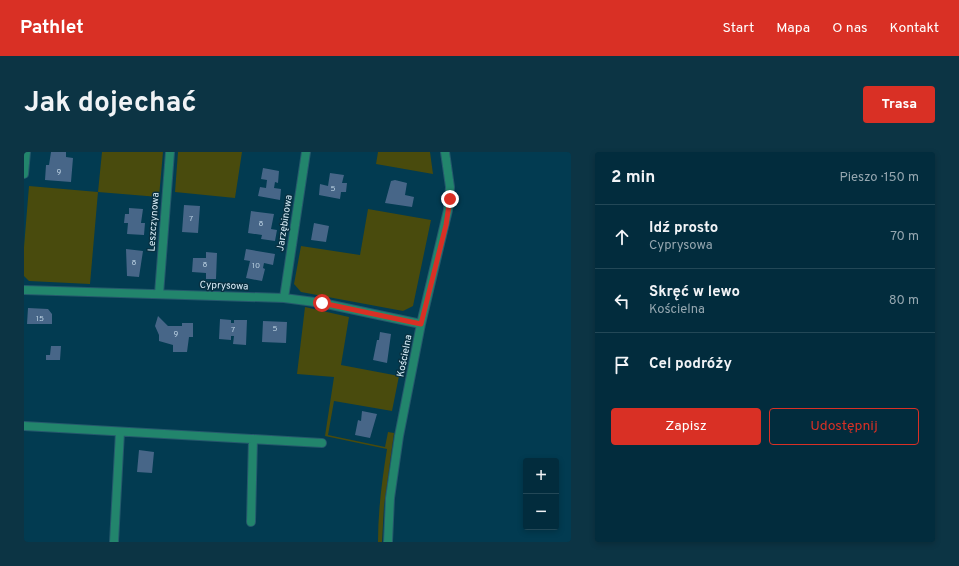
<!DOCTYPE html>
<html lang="pl">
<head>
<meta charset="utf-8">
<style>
  body { margin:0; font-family:Overpass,sans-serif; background:#0c3444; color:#f1f3f6 }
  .controls { position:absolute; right:12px; bottom:12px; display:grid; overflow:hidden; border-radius:4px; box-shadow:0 2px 6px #0003 }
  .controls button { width:36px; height:36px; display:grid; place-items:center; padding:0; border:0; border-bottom:1px solid #234857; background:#022c3d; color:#f1f3f6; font:20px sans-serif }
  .stop { position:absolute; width:12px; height:12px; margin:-9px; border:3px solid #d93025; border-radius:50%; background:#fff }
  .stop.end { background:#d93025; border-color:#fff; box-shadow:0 1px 4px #0008 }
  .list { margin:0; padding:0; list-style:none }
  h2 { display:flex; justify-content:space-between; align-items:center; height:52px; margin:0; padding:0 16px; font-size:17px }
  h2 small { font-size:13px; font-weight:400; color:#96a7b0 }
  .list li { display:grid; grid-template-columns:26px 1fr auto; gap:12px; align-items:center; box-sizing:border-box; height:64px; padding:0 16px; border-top:1px solid #234857 }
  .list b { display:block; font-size:15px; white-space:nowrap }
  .list p { margin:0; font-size:13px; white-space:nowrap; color:#96a7b0 }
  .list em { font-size:13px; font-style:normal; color:#96a7b0 }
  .actions { display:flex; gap:8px; padding:12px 16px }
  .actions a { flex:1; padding:9px 0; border:1px solid #d93025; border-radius:4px; text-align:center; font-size:14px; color:#d93025 }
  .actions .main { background:#d93025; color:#fff }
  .icon { flex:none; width:22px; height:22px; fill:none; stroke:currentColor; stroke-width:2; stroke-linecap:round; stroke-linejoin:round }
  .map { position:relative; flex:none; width:547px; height:390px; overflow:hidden; border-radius:4px }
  header { display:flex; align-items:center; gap:24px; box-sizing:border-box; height:56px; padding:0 20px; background:#d93025; color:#fff }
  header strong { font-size:19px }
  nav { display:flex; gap:22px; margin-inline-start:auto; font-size:14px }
  .intro { display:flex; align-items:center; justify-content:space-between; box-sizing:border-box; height:96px; padding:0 24px }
  h1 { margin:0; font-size:28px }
  .button { padding:10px 18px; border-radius:4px; background:#d93025; color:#fff; font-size:14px; font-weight:700 }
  main { display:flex; gap:24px; padding:0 24px }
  aside { flex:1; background:#022c3d; border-radius:4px; box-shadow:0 2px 6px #0003 }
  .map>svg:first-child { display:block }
  .green { fill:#494b0d }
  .building { fill:#476688 }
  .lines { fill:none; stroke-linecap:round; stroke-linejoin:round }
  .minor-casing { stroke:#25586c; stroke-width:10 }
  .minor { stroke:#22856c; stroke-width:8 }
  .route { stroke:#d93025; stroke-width:5 }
  .labels { text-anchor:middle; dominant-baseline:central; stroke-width:3; stroke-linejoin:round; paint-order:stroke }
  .number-label { font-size:8px; fill:#b8cedf }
  .street-label { font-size:10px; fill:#ddf1fc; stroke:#083041 }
</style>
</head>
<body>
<header>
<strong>Pathlet</strong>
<nav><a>Start</a><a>Mapa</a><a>O nas</a><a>Kontakt</a></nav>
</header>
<div class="intro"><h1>Jak dojechać</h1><a class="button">Trasa</a></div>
<main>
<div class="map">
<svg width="547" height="390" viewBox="0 0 547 390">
  <rect width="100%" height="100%" fill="#023b51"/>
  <path class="green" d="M78,0H139L135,45L74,40L66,132L5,129L0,124V95L5,34L74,40Z
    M154,0H218L211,46L151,40Z
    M354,0H406L409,22L352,12Z
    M344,57L407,68L389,154L379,159L277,140L270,132L277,94L336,103Z
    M281,155L325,165L317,213L375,224L368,259L310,249L304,283L361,295L364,280L370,281L360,354L358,390H354C354,359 358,328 363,297L301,284L310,225L273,222Z"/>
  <path class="building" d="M27,0H42V5L49,6L47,30L21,28L22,13H25Z
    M239,16L255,19L254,31L251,30L250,36L257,37L256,48L234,44L236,35L242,36L243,28L237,27Z
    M306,21L320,23L318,31H323L322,40H317L316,47L295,43L296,32L304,34Z
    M371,28L383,31L381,43L390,45L388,55L361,51L367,29Z
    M160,53L176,54L174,81L158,80Z
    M105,56L119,57L117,71H121L120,83L103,82L104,71H100L101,62H105Z
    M227,59L250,62L247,77L253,78L251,89L237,87L238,83L224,81Z
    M290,71L305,74L302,90L287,88Z
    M102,97L119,99L115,125L103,124Z
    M222,97L251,102L249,113L240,111L239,116L241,117L238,129L222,126L226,109L220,108Z
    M182,100L193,101L192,127H182V121L168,120L169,106H182Z
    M4,156L24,157L28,162V172H3Z
    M134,164L144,174H158V171H169V185H165L163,200H149V193L135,189V183L131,174Z
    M196,167L207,168V171H210V168H223L222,193L209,192L210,184H207V188L195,187Z
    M239,169L263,170L262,191L238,190Z
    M356,180L367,182L363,211L349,208L353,188H355Z
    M27,194H37L36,208H22V203H26Z
    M338,259L353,262L346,286L331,283L334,268L337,269Z
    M115,298L130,300L128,321L113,320Z"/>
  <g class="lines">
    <g class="minor-casing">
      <path id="minor" d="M0,22L2,0
        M0,138L260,146L298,151L397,172
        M135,142L146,0
        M260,146L282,0
        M0,274L298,291
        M227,370L229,287
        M90,390L96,280
        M364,390L366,346L375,284L397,172L424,58L426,35L421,0"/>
    </g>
    <use href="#minor" class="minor"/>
  </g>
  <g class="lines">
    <path class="route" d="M298,151L397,172L422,73L426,47"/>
  </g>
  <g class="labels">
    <g class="number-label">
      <text x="35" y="20">9</text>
      <text x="309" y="37">5</text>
      <text x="167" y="67">7</text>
      <text x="237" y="72">8</text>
      <text x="110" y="111">8</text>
      <text x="181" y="113">8</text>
      <text x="232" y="114">10</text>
      <text x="16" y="167">15</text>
      <text x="251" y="177">5</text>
      <text x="209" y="178">7</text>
      <text x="152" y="182">9</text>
    </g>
    <g class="street-label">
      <text transform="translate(130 70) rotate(-86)">Leszczynowa</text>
      <text transform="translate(261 71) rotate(-81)">Jarzębinowa</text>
      <text transform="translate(200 134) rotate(2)">Cyprysowa</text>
      <text transform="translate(381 204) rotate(-79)">Kościelna</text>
    </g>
  </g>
</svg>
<div class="controls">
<button>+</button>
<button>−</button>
</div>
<div class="stop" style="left:298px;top:151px"></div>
<div class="stop end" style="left:426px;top:47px"></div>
</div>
<aside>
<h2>2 min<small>Pieszo · 150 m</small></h2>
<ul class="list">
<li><svg class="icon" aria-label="ahead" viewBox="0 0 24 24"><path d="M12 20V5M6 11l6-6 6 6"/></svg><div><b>Idź prosto</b><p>Cyprysowa</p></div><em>70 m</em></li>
<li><svg class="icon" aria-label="left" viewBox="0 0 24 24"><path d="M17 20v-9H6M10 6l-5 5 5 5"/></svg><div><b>Skręć w lewo</b><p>Kościelna</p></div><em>80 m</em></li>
<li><svg class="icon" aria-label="arrive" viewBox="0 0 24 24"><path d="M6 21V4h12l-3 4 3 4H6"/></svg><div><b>Cel podróży</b></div></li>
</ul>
<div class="actions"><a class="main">Zapisz</a><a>Udostępnij</a></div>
</aside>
</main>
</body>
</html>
